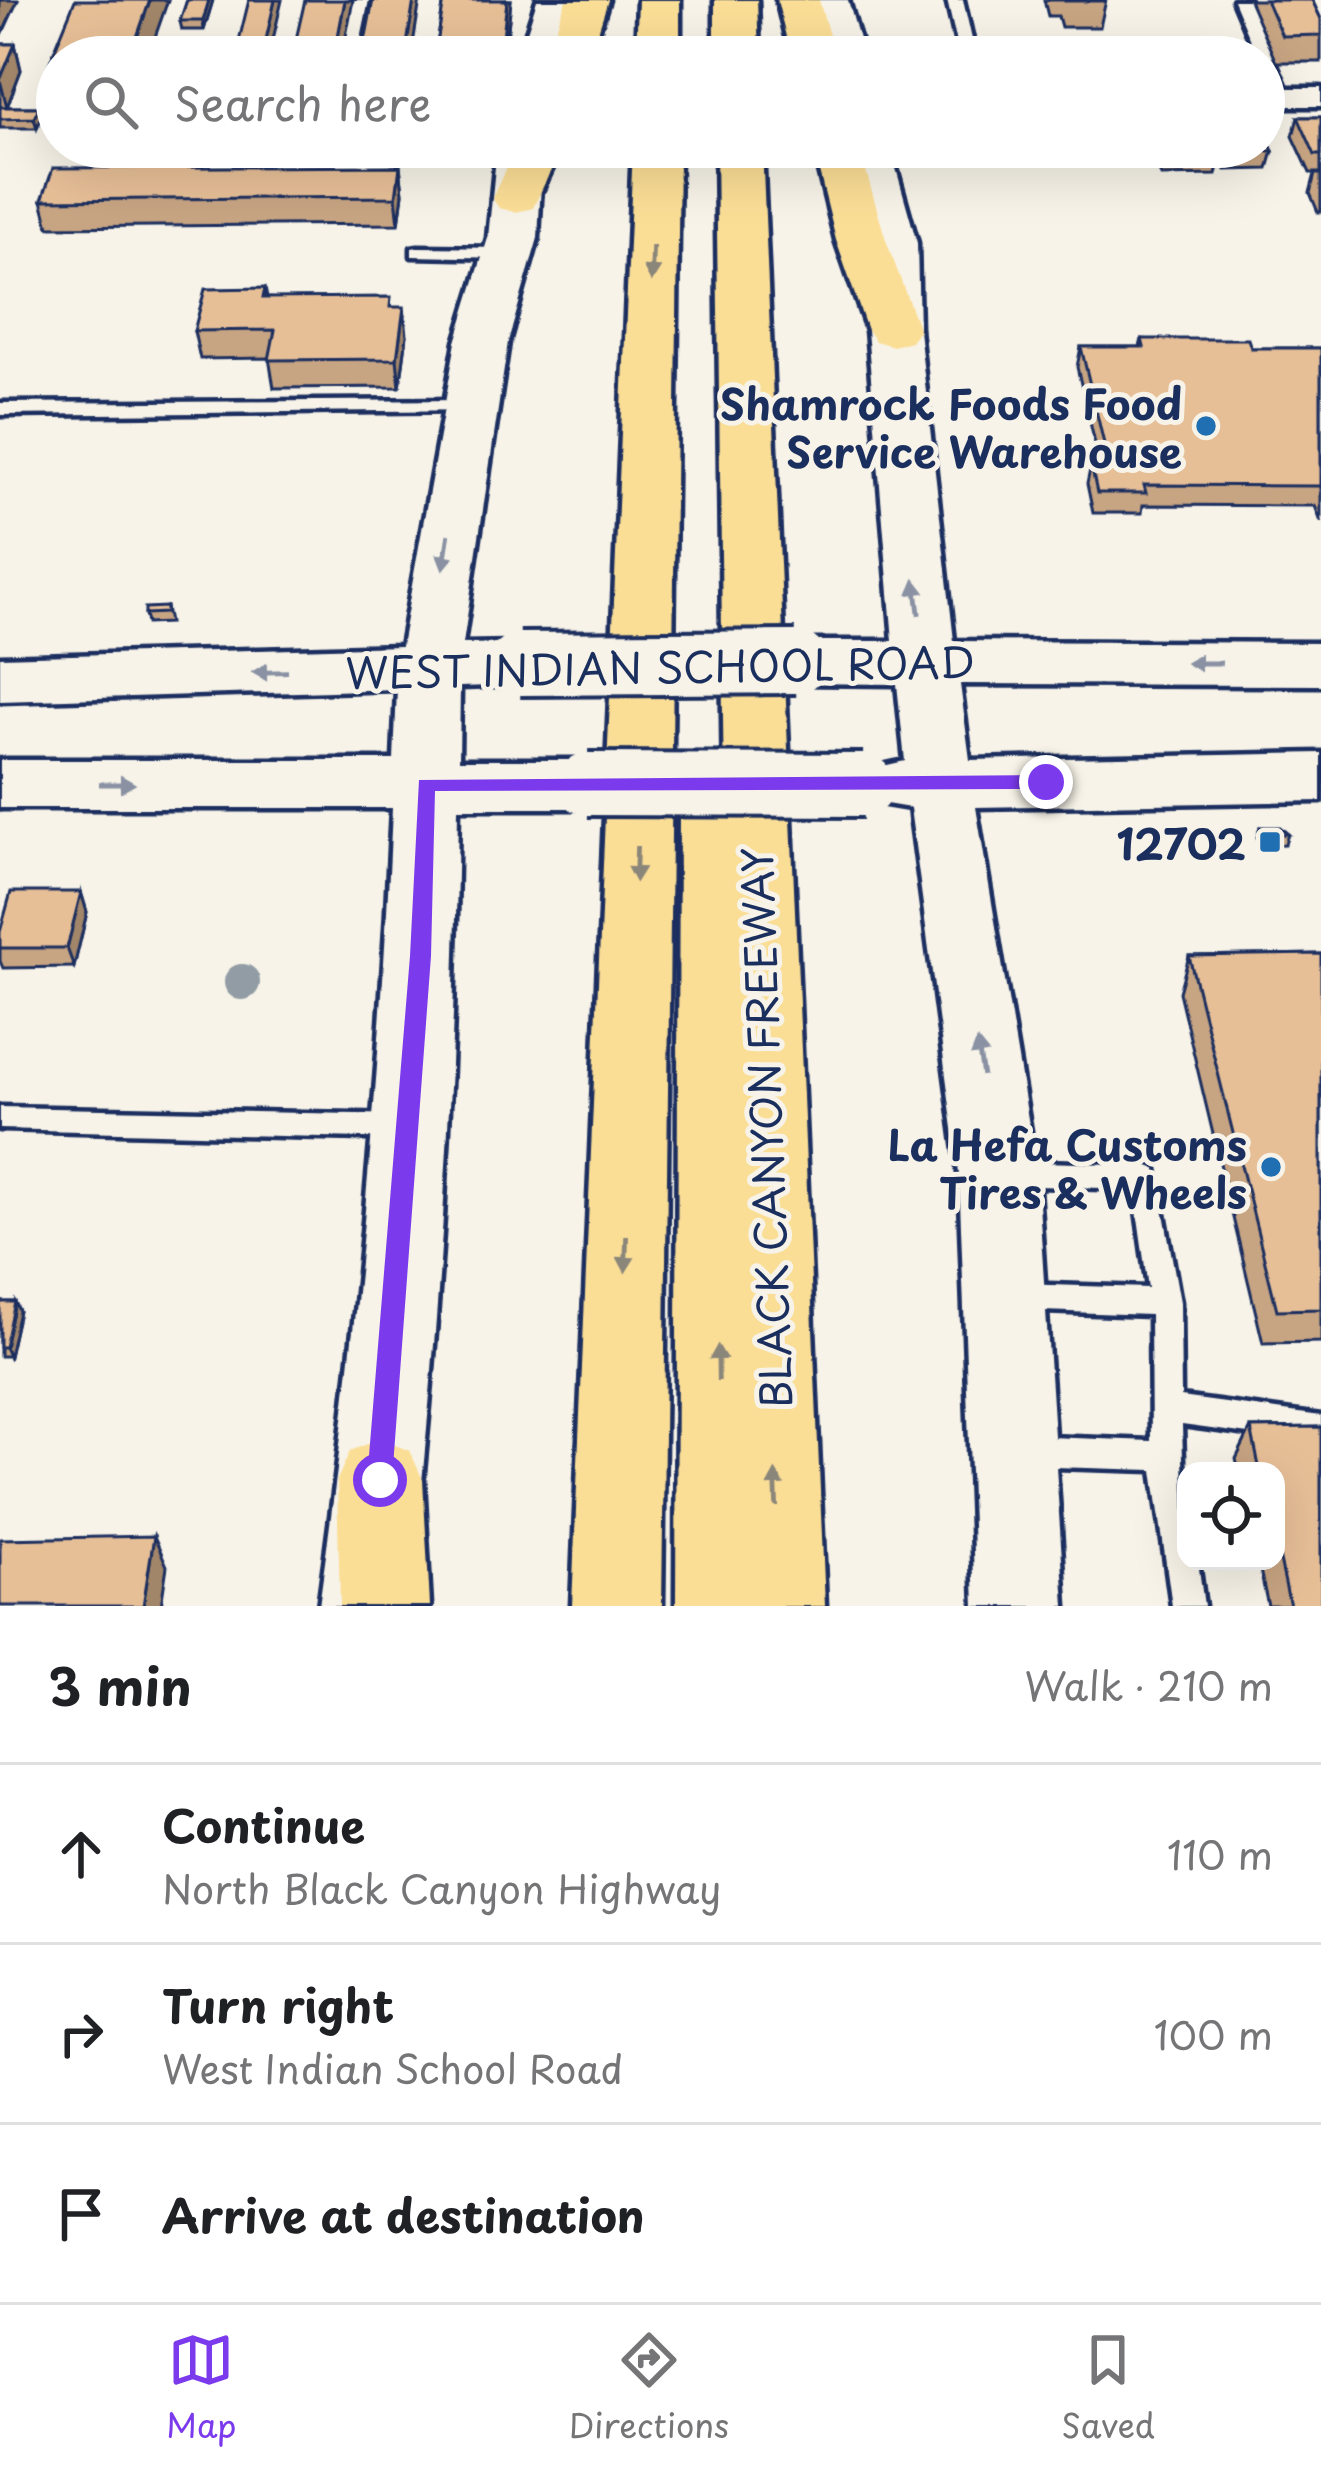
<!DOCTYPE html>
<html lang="en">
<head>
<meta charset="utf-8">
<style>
  body { margin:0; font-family:"Playpen Sans",sans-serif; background:#f2f2f2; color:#202124 }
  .controls { position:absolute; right:36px; bottom:36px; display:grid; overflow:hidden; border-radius:24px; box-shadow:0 12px 48px #0002 }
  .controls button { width:108px; height:108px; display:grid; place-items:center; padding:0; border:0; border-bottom:3px solid #e0e0e0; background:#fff; color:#202124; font:60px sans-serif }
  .stop { position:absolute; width:36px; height:36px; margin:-27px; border:9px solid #7c3aed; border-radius:50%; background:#fff }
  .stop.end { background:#7c3aed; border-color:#fff; box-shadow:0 3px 12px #0008 }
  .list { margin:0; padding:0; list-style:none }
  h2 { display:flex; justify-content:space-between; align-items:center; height:156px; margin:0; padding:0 48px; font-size:51px }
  h2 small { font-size:39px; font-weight:400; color:#757577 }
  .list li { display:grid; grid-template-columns:78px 1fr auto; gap:36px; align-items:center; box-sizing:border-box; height:180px; padding:0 48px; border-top:3px solid #e0e0e0 }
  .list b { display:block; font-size:45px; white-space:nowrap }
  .list p { margin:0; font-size:39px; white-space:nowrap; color:#757577 }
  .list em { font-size:39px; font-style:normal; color:#757577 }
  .icon { flex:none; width:66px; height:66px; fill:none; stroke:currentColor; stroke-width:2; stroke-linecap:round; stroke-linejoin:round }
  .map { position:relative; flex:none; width:1321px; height:1606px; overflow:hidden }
  .search { position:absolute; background:#fff; box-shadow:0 12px 48px #0002; left:36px; right:36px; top:36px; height:132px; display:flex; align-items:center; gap:30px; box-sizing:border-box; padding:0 42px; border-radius:66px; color:#757577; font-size:45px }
  .sheet { height:696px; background:#fff }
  nav { display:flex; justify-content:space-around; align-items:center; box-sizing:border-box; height:168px; border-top:3px solid #e0e0e0; background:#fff; font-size:33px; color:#757577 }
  nav a { display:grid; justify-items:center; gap:6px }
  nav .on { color:#7c3aed }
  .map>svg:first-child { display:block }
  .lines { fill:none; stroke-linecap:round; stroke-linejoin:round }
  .service-casing { stroke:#1b2f5e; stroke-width:9 }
  .minor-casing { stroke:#1b2f5e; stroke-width:9 }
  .secondary-casing { stroke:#1b2f5e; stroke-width:9 }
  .motorway-casing { stroke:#1b2f5e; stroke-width:9 }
  .service { fill:#f7f3e8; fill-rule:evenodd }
  .minor { fill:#f7f3e8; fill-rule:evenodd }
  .secondary { fill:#f7f3e8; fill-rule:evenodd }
  .motorway { fill:#fbde96; fill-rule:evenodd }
  .secondary-bridge-casing { stroke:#1b2f5e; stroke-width:70; stroke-linecap:butt }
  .secondary-bridge { stroke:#f7f3e8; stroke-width:62 }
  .tree { fill:#919ca4 }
  .wall { fill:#c7a482; stroke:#1b2f5e; stroke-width:3 }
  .shaded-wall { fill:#a2866a; stroke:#1b2f5e; stroke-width:3 }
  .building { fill:#e7bf97; stroke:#1b2f5e; stroke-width:3 }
  .oneway { fill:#8b867a }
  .oneway2 { fill:#8991a3 }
  .route { fill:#7c3aed }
  .poi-dot { fill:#1f6fb2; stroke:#f7f3e8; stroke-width:4.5 }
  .labels { text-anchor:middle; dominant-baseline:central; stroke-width:10; stroke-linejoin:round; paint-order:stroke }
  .poi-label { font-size:42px; font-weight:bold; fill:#1b2f5e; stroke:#f7f3e8; text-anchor:end }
  .street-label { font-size:42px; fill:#1b2f5e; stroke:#f7f3e8 }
</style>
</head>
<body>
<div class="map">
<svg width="1321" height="1606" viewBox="0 0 1321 1606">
  <rect width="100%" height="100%" fill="#f7f3e8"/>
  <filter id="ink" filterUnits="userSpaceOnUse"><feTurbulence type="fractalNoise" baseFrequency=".00833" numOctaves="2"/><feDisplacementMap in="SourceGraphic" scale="24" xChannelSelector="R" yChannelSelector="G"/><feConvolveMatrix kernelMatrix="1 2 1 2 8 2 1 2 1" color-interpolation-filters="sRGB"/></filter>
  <g filter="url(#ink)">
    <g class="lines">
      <g class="service-casing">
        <path id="service" d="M353,0H369L357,57H341Z
          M947,0H963L976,57H960Z
          M1233,0H1249L1290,97L1288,100L1274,97L1264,73V57H1257Z
          M418,247L508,248L517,253L508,258L412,256V248Z
          M469,400L479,406L476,410L0,415V403Z
          M0,1107L405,1115L415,1119L419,1127L415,1135L405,1139L0,1129Z
          M1006,1161L1146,1165L1156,1169L1180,1302L1181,1397L1321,1416V1444L1182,1425L1186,1561H1198L1204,1606H1172L1153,1470L1022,1466L1011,1461L1006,1451L1011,1441L1022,1436L1151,1441L1150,1315L1016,1310L1006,1306L1001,1297L1006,1288L1016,1284L1148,1288L1134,1189L1006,1185L996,1181L992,1173L996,1165Z"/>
      </g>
      <g class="minor-casing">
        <path id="minor" d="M1264,88H1321V106H1264Z"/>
      </g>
      <g class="secondary-casing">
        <path id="secondary" d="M537,0H579L563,57H519Z
          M806,0H848L864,57H820Z
          M497,147H543L538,238L508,342L463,644L520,643L542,649L551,664L542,679L520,685L460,687L459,760H588L611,767L621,784L611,801L588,808H458C455,1073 439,1342 409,1606H319C356,1342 381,1074 392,808H0V760H394L397,689L0,701V657L401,646L456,342L488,238Z
          M844,147H890L917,243L919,330L954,641L1321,643V685L960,684L970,760L1321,753V801L976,807L1037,1173L1065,1606H975L959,1173L910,808L874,802L864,785L874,768L905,761L897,684L796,683L774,677L765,662L774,647L796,641H893L867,330V243Z"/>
      </g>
      <g class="motorway-casing">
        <path id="motorway" d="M566,0H608L590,57H546Z
          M638,0H680V57H636Z
          M715,0H757L759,57H715Z
          M777,0H819L835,57H791Z
          M516,147H562L533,208L516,212L499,208L492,198Z
          M633,147H679L662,1606H572Z
          M716,147H762L825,1606H676L679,818L689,801L712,794L724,797Z
          M813,147H859L886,240L919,330L911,341L893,346L875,341L867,330L836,240Z
          M380,1439L410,1451L423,1480L430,1606H340L337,1480L350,1451Z"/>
      </g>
      <use href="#service" class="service"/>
      <use href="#minor" class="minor"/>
      <use href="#secondary" class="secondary"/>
      <use href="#motorway" class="motorway"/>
      <g class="secondary-bridge-casing">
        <path id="secondary-bridge" d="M520,664L796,662
          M588,784L863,785"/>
      </g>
      <use href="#secondary-bridge" class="secondary-bridge"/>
    </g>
    <circle class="tree" cx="242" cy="982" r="18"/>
    <path class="wall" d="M187,0H213L204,30H182L180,21Z
      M444,0H511L505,57H435Z
      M1044,0H1106L1100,27H1061L1058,16H1048Z
      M1249,0H1312L1321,19V62H1276Z
      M0,44H15L21,70L7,107H0Z
      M57,57V110H52L44,76Z
      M0,107H39L41,116L37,128H0Z
      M1298,117H1321V173H1310L1293,136Z
      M372,147L370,157L231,158L230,149Z
      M1151,147H1217L1220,156L1216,175L1161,176Z
      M1217,147H1264L1273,151L1268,169L1226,170Z
      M400,166L403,193L399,224L49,227L42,200Z
      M1315,174H1321V212H1318L1310,193Z
      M265,288L267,298L392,307L407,335L400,387L274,388L269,358L200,359L194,331Z
      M1142,339L1251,348H1321V522L1315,506L1143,505L1142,513H1093L1087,484L1091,465H1100L1077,367L1081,347H1140Z
      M166,607L169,623L147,624L145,614Z
      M1260,827L1288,834L1285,844L1259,845L1257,837Z
      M81,892L87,912L74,967L3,968L0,961V932Z
      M1321,954V1342L1263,1343L1179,992L1189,956Z
      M0,1302H15L19,1311L9,1356H0Z
      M1321,1427V1606H1268L1258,1561H1276V1471H1239L1236,1459L1251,1428Z"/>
    <path class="shaded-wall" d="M0,0H18L0,39Z
      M150,0H168L148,57H130Z
      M209,0H213L204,30L203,21Z
      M275,0H282L269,57H262Z
      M345,0H353L342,57H334Z
      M414,0H420L411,57H405Z
      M507,0H511L505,57H503Z
      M15,44L21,70L7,107L0,80Z
      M39,107L41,116L37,128L34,118Z
      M400,166L403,193L399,224L396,197Z
      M404,307L407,335L400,387L397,359Z
      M81,892L87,912L74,967L67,948Z
      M15,1302L19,1311L9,1356L5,1347Z
      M154,1536L167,1566L161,1606H143Z"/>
    <path class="building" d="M75,0H150L130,57H57V76H44Z
      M187,0H209L203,21H180Z
      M249,0H275L262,57H235Z
      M305,0H345L334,57H292Z
      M373,0H414L405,57H362Z
      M444,0H507L502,46H483L481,57H435Z
      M1065,0H1104V1H1065Z
      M1266,0H1312L1321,19V35L1282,36Z
      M0,44H15L0,80Z
      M0,107H39L34,118L0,119Z
      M1298,117H1321V155H1315Z
      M1264,130L1273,151H1230L1229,147H1264Z
      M230,147H369L230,149Z
      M1161,147H1217L1220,156L1165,157Z
      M400,166L396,197L42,200L53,168Z
      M265,288L263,298L391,297L390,307H404L397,359L269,360L275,330L194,331L205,289Z
      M1142,339H1248L1251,348H1321V487L1320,486L1144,485L1146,493H1097L1091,465H1109L1081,347H1144Z
      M166,607V613L145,614V608Z
      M1260,827H1280L1288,834L1262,835Z
      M11,892H81L67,948H0V932Z
      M1321,954V1309L1277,1310L1189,956Z
      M0,1302H15L5,1347H0Z
      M1321,1427V1606H1290L1276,1542V1471H1260L1251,1428Z
      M154,1536L143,1606H0V1539Z"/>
    <defs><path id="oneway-solid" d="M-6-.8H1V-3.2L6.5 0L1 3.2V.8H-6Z" transform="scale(3)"/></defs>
    <g class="oneway">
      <use href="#oneway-solid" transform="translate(652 264) rotate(92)"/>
      <use href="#oneway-solid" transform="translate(636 864) rotate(92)"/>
      <use href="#oneway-solid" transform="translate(626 1254) rotate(92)"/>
      <use href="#oneway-solid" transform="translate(718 1363) rotate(-91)"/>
      <use href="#oneway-solid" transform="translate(776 1489) rotate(-92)"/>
    </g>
    <g class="oneway2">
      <use href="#oneway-solid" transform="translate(446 552) rotate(99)"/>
      <use href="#oneway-solid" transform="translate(917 597) rotate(-97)"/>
      <use href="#oneway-solid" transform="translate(1204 663) rotate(-180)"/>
      <use href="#oneway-solid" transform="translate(270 672) rotate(179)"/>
      <use href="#oneway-solid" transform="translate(117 784)"/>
      <use href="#oneway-solid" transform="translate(980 1058) rotate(-99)"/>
    </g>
  </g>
  <path class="route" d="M1046,775L1055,782L1046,789L435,791L431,956L392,1480L389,1489H370L367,1480L410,956L419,780Z"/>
  <g class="poi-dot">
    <circle cx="1206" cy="426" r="12"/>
    <rect x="1258" y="830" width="24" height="24" rx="6"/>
    <circle cx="1271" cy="1167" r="12"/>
  </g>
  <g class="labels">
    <g class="poi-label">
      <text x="1182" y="402">Shamrock Foods Food<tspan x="1182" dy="48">Service Warehouse</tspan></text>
      <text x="1246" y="842">12702</text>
      <text x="1247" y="1143">La Hefa Customs<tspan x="1247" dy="48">Tires &amp; Wheels</tspan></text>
    </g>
    <g class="street-label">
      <text transform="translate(660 666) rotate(-1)">WEST INDIAN SCHOOL ROAD</text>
      <text transform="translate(765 1128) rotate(-92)">BLACK CANYON FREEWAY</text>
    </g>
  </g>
</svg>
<div class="controls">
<button><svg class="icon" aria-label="locate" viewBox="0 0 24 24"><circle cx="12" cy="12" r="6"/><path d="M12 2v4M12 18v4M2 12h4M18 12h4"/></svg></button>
</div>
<div class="stop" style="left:380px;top:1480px"></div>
<div class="stop end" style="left:1046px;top:782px"></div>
<div class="search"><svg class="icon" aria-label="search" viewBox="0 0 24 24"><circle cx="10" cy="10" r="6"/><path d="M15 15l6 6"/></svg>Search here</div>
</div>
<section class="sheet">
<h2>3 min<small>Walk · 210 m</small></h2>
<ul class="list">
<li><svg class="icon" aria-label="ahead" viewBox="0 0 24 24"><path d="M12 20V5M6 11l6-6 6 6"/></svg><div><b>Continue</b><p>North Black Canyon Highway</p></div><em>110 m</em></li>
<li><svg class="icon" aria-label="right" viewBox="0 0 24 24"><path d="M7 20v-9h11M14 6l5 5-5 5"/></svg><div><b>Turn right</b><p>West Indian School Road</p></div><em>100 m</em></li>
<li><svg class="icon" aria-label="arrive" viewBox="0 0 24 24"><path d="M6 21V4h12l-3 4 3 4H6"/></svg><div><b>Arrive at destination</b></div></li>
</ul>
</section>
<nav>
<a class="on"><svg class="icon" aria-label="map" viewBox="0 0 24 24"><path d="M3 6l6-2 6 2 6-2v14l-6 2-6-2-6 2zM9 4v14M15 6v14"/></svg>Map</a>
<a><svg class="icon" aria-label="directions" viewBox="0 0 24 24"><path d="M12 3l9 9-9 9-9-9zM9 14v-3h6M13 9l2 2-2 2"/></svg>Directions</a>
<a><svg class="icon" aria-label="saved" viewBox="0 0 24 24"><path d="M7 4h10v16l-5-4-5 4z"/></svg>Saved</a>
</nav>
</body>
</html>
